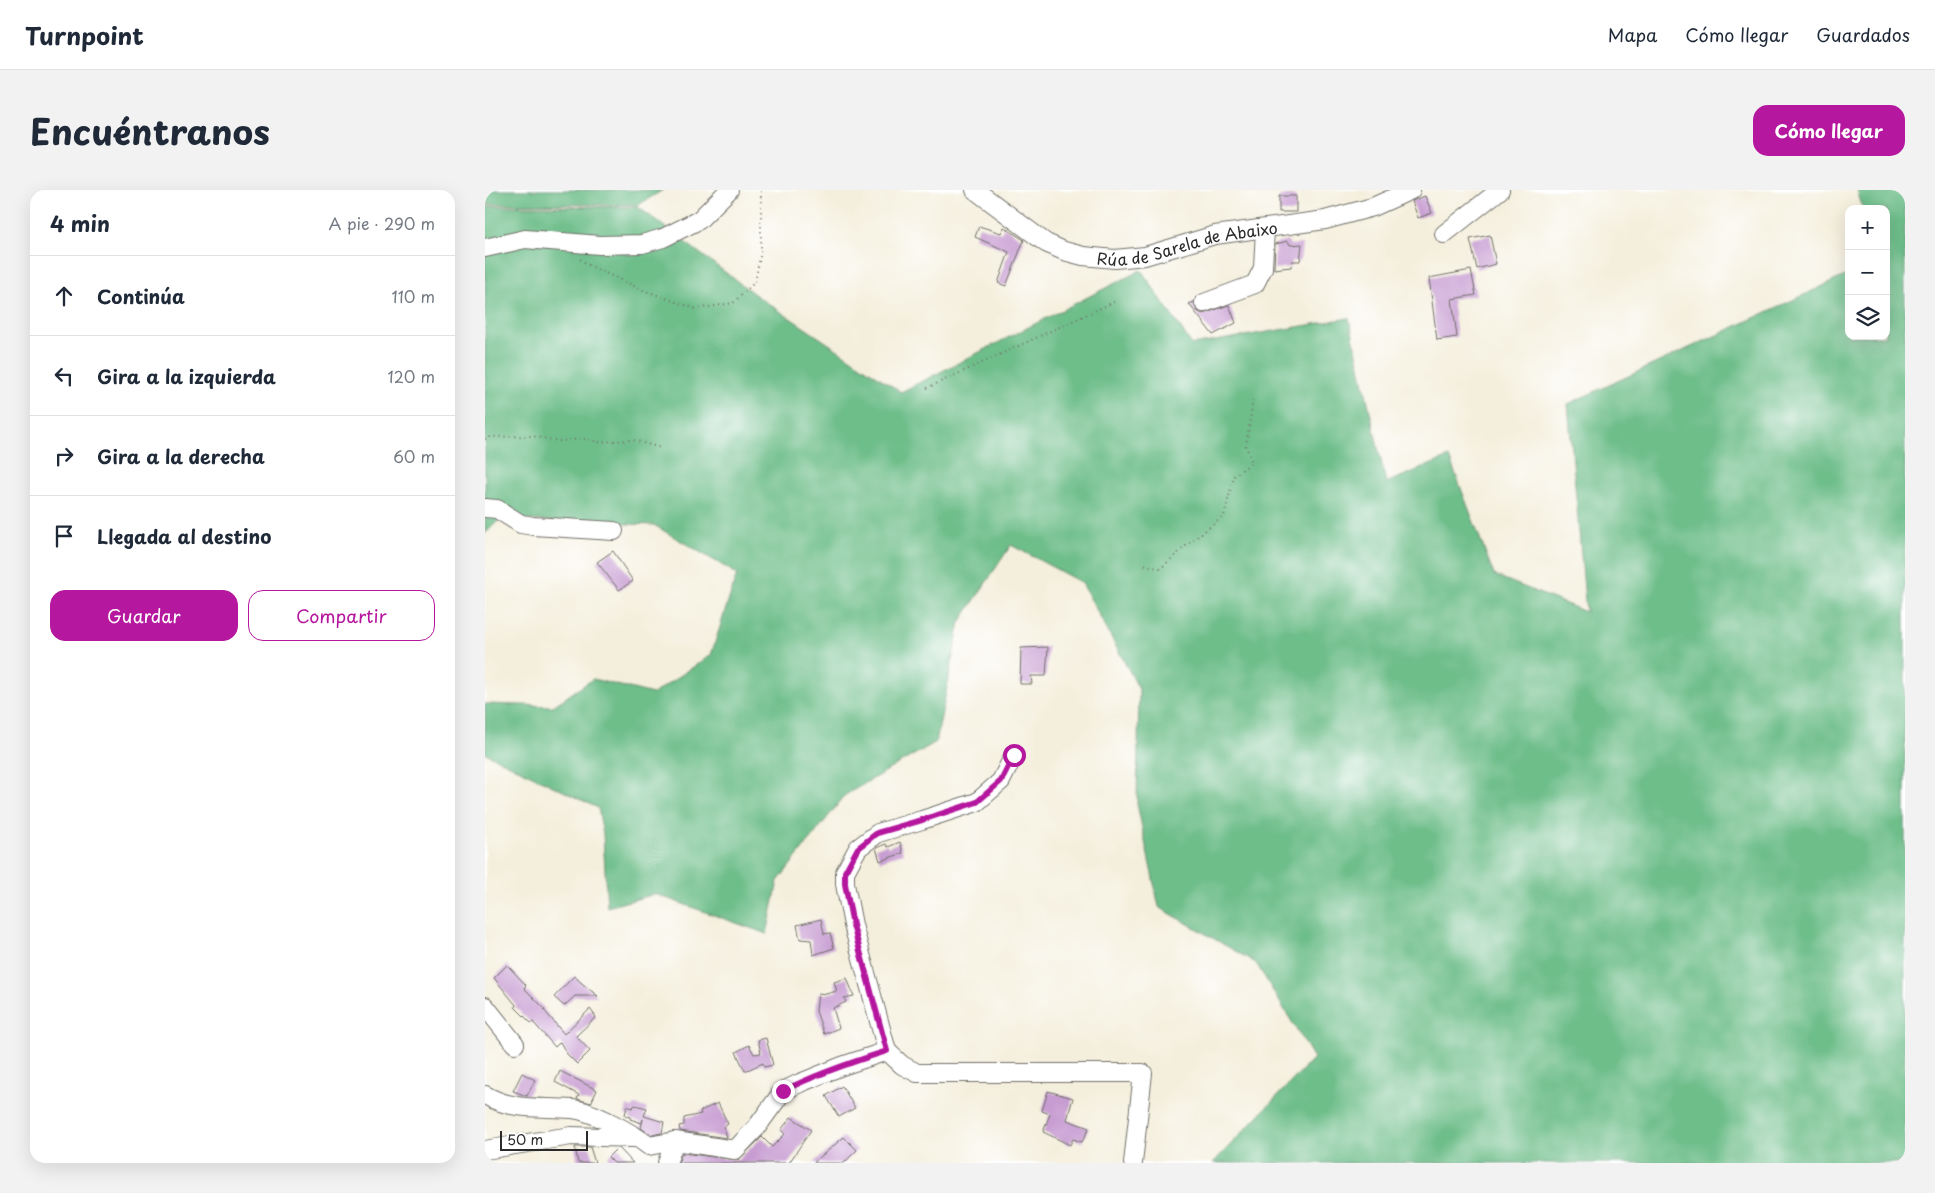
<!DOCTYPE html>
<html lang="es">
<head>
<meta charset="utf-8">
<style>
  body { margin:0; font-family:"Playpen Sans",sans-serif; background:#f2f2f3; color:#1f2937 }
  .controls { position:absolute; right:15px; top:15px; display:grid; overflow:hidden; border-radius:10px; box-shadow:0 5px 20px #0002 }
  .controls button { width:45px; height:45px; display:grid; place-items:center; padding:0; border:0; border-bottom:1px solid #e0e1e3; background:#fff; color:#1f2937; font:25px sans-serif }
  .scale { position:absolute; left:15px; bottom:12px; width:88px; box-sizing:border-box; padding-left:5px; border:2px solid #2b2b2b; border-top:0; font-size:14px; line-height:18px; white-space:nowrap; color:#2b2b2b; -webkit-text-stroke:4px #fff; paint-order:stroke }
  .stop { position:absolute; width:15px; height:15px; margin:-11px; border:4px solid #b5179e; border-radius:50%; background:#fff }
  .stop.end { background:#b5179e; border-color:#fff; box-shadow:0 1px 5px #0008 }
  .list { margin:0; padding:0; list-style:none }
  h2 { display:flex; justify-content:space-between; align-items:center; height:65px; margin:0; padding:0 20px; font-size:21px }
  h2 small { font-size:16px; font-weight:400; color:#747a83 }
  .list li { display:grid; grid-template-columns:32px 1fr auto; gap:15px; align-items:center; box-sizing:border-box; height:80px; padding:0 20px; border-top:1px solid #e0e1e3 }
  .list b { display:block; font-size:19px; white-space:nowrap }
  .list em { font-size:16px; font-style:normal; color:#747a83 }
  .actions { display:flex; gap:10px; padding:15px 20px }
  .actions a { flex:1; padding:11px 0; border:1px solid #b5179e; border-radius:15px; text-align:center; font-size:18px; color:#b5179e }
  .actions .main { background:#b5179e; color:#fff }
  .icon { flex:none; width:28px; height:28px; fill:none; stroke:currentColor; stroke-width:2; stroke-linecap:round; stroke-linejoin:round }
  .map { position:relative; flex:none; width:1420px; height:973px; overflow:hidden; border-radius:15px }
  header { display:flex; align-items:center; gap:30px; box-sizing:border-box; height:70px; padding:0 25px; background:#fff; border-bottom:1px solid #e0e1e3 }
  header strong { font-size:24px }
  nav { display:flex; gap:28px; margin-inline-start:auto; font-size:18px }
  .intro { display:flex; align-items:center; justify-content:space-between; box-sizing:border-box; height:120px; padding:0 30px }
  h1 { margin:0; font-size:35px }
  .button { padding:12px 22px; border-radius:15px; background:#b5179e; color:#fff; font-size:18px; font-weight:700 }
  main { display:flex; gap:30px; padding:0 30px }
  aside { flex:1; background:#fff; border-radius:15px; box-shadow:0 5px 20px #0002 }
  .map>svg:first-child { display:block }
  .forest { fill:#6ebe8a; stroke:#4c745a }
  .building { fill:#c79cd2 }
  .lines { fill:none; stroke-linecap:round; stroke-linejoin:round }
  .minor-casing { stroke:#717069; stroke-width:20 }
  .path { stroke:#717069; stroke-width:2; stroke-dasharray:1 4; stroke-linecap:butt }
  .minor { stroke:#fff; stroke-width:18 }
  .route { stroke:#b5179e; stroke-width:6 }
  .labels { text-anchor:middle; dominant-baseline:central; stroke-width:4; stroke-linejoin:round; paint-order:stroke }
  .street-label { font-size:16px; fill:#2b2b2b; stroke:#fff }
</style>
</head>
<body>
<header>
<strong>Turnpoint</strong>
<nav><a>Mapa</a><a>Cómo llegar</a><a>Guardados</a></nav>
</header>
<div class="intro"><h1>Encuéntranos</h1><a class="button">Cómo llegar</a></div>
<main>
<aside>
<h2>4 min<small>A pie · 290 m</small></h2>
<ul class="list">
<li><svg class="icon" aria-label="ahead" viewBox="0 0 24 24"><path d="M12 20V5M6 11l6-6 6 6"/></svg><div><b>Continúa</b></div><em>110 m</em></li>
<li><svg class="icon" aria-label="left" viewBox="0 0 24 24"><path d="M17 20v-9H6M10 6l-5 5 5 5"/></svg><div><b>Gira a la izquierda</b></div><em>120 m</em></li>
<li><svg class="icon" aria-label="right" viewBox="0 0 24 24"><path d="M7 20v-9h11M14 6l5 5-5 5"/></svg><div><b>Gira a la derecha</b></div><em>60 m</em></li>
<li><svg class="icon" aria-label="arrive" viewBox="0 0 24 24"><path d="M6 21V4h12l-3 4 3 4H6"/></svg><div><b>Llegada al destino</b></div></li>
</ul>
<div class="actions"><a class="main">Guardar</a><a>Compartir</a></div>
</aside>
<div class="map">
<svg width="1420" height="973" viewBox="0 0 1420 973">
  <rect width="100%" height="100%" fill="#fff"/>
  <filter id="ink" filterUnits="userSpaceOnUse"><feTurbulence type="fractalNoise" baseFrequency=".02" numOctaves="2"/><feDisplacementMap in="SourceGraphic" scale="10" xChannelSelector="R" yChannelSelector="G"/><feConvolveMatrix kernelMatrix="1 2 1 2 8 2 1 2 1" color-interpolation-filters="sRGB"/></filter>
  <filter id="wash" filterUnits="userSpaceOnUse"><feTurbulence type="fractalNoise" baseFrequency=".0096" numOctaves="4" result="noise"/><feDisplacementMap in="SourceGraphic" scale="20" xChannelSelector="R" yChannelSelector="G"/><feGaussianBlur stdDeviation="1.12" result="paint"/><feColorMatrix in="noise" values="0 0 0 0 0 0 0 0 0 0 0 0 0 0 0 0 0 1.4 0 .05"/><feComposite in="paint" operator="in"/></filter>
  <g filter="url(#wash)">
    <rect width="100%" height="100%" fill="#f4efdd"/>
    <path class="forest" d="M0,0H178L153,15L5,14L0,16Z
      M1372,0H1420V973H728L829,868L771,773L674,717L652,614L654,499L597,393L526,355L475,432L451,552L360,605L293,691L282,744L170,704L122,717L118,644L113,618L0,563V514L68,516L108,489L168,504L226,465L252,384L169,335L15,329L0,344V18L5,16L153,17L272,106L416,202L656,80L707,155L864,128L901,293L964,267L1009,385L1101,422L1083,214L1364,84V146H1401V19H1378Z"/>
    <g id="blocks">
      <path class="building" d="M794,6H811V22H794Z
        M940,6L947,23L933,28L927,11Z
        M494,36L516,43L519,37L539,50L521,96L513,93L524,62L490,47Z
        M1005,45L1011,74L992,79L985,49Z
        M803,51L805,55L817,54L815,71H807L806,77L789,79L790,54Z
        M986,80L991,105L967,109L972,147L952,150L944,88Z
        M709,112L712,121L718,124L744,115L751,133L728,145L704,114Z
        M128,361L148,391L134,400L112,372Z
        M563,457L561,486H546L547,494H535L536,458Z
        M415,652L418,663L395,671L391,658L401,654L403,657Z
        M336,729L339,744L345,743L349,758L328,765L326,750L315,749L312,735Z
        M22,775L41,795L39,798L60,819L59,820L79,844L105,819L111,827L91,846L105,861L92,874L82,864L75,852L70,857L48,832L46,833L30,817L31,815L9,788Z
        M89,786L99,795L113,806H90L79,816L69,807Z
        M362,788L369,806L359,808L361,812L348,818L354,838L339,844L331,821L333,803L341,804L352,801L349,792Z
        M281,848L288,875L279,877L278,873L260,881L251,862L264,855L269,864L276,863L273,850Z
        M75,881L112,900L106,913L92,909L94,905L70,892Z
        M37,883L50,890L42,906L28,901Z
        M357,896L370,918L354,927L341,906Z
        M563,901L588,908L582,930L604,938L597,952L588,949L585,955L558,942L565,924L557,921Z
        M233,913L243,934L239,937L242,948L195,941L194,936L199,935V928L216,924L215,921Z
        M150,915L162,918L159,926L179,932L177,943L166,945L156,938L158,929L157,933L145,929L146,927L140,925L142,916L147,918Z
        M306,927L326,940L304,973H193L197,963L253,970L277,947L287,957L300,944L296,940Z
        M359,947L372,960L359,973H328Z
        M90,957H105L110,973H93Z
        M132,958H134L148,973H129L123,967Z"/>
    </g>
  </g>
  <g filter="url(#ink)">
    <use href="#blocks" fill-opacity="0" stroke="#717069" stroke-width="1"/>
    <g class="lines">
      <g class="minor-casing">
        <g id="minor">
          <path id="s1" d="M490,0L561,53L579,61L598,66L630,69L660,66L730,45L840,30L888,17L926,0"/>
          <path d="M959,44L1015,0"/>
          <path d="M0,58L40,49L115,55L157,54L178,48L214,30L244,0"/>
          <path d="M719,113L770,94L778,78L780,39"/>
          <path d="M0,318L12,319L36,334L48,336L129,341"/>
          <path d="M529,565L516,591L492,612L437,630L393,643L373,658L360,682V694L368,735L402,861L417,875L432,883H658L648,973"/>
          <path d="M0,816L30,854"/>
          <path d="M0,905C29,922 56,916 87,919C108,921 147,943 164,956L190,951L250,960L271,938L298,901L315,893L357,876L402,861"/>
          <path d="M0,960L86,946L148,948"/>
          <path d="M182,973L190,951"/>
        </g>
      </g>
      <path class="path" d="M95,69L105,76L158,100L211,119L248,113L270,92L276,62V0
        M442,198L629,112
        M0,249L4,247L46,246L75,251L98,249L115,252L148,250L176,258
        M655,373L675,379L703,354L739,326L749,286L767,272L761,256L768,210"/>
      <use href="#minor" class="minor"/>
    </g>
  </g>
  <g class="lines" filter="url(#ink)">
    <path class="route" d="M298,901C331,884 367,872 402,861L368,735L360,694V682L373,658L392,643L437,630L492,612L516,591L529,565"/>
  </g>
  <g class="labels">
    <g class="street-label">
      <text stroke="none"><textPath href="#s1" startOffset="234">Rúa de Sarela de Abaixo</textPath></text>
    </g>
  </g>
</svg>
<div class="controls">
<button>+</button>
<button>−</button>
<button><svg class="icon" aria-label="layers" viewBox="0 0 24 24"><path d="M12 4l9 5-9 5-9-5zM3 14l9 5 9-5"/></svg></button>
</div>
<div class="scale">50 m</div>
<div class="stop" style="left:529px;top:565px"></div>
<div class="stop end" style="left:298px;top:901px"></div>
</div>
</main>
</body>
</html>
